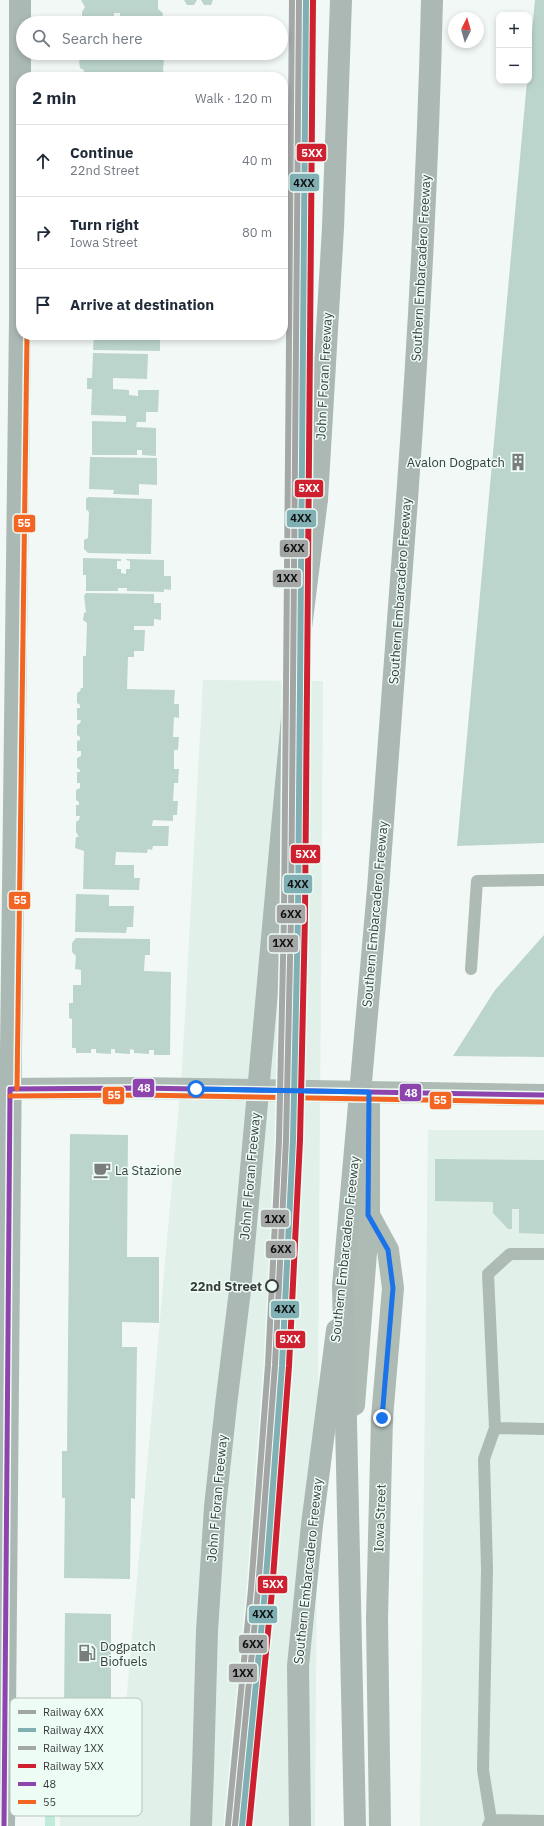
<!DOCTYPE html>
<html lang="en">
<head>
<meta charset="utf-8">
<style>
  body { margin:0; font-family:"IBM Plex Sans",sans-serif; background:#f2f2f3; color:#1f2937 }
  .controls { position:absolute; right:12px; top:12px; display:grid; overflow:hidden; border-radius:8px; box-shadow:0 2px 6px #0003 }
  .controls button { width:36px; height:36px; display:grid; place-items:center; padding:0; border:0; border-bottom:1px solid #e0e1e3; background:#fff; color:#1f2937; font:20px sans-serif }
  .compass { position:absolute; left:448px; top:12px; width:36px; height:36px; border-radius:50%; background:#fff; box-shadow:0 2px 6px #0003; rotate:5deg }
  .stop { position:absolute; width:12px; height:12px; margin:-9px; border:3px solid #1a73e8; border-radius:50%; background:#fff }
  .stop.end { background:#1a73e8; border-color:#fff; box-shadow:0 1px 4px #0008 }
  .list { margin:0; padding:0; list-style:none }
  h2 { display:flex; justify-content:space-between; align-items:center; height:52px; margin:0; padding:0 16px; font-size:17px }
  h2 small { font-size:13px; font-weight:400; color:#747a83 }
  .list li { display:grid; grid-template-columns:26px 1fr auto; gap:12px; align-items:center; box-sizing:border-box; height:72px; padding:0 16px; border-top:1px solid #e0e1e3 }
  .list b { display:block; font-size:15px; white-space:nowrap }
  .list p { margin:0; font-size:13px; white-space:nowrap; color:#747a83 }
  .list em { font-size:13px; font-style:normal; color:#747a83 }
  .icon { flex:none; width:22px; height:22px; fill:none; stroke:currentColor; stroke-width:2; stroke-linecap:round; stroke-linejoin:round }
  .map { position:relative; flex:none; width:544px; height:1826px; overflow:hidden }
  .search { position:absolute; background:#fff; box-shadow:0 2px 6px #0003; left:16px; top:16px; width:272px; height:44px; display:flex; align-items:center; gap:10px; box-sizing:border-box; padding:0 14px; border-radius:22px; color:#747a83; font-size:15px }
  .panel { position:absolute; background:#fff; box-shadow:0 2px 6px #0003; left:16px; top:72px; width:272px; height:268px; border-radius:16px }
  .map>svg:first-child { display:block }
  .built { fill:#e1f0e9 }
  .green { fill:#bfebda }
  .building { fill:#bcd5cc }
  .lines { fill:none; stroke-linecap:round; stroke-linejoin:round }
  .lane { stroke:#aebbb5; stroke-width:12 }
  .street { stroke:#aebbb5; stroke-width:22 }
  .secondary { stroke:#abb9b4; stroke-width:22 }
  .highway { stroke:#abb8b4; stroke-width:22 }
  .highway-bridge { stroke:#abb8b4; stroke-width:22 }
  .bus-1-casing { stroke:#eefcf6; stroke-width:8 }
  .bus-2-casing { stroke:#eefcf6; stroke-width:8 }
  .bus-1 { stroke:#8e44ad; stroke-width:5 }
  .bus-2 { stroke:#f26522; stroke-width:5 }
  .rail-1-casing { stroke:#eefcf6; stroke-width:9 }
  .rail-2-casing { stroke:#eefcf6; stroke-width:9 }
  .rail-3-casing { stroke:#eefcf6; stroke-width:9 }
  .rail-4-casing { stroke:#eefcf6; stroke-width:9 }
  .rail-1 { stroke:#a3a5a5; stroke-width:6 }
  .rail-2 { stroke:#81b0b4; stroke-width:6 }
  .rail-3 { stroke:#a5a8a7; stroke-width:6 }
  .rail-4 { stroke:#ce202f; stroke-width:6 }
  .route { stroke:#1a73e8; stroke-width:5 }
  .stop-dot { fill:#eefcf6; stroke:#383d3b; stroke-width:2 }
  .labels { text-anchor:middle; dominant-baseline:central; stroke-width:3; stroke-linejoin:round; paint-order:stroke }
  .street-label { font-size:13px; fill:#383d3b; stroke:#eefcf6 }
  .poi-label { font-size:13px; fill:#383d3b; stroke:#eefcf6; text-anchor:start }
  .stop-label { font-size:13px; font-weight:bold; fill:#383d3b; stroke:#eefcf6; text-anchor:end }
  .key { fill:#eefcf6; stroke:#b7c3be; stroke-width:1 }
  .key-label { font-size:11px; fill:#383d3b }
  .line-badge { stroke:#eefcf6; stroke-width:1.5 }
  .badge-label { font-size:11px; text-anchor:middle; font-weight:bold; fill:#fff }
  .pale-badge-label { font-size:11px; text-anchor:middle; font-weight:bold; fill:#111 }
</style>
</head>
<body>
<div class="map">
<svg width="544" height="1826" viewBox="0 0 544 1826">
  <rect width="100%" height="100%" fill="#f2f8f5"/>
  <path class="built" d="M203,680L323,681L315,1826H60L61,1790L121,1761L182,1070Z
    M428,1130H544V1826H420Z"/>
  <path class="green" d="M45,1799H55V1826H45Z"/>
  <path class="building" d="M81,0H158V9L163,13L162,20L159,23H120V13H114V23H84L82,19V12L85,7Z
    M184,0H197L194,5H187Z
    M201,0H213L211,5H204Z
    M535,0H544V843L457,846L527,81H529V63Z
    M84,53H115V57H121V53H170L167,58H164L163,71L169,77H80L83,75L84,70L80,68L79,61L83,58Z
    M94,335H129V340H142V335H160V351L93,350Z
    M93,353L148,354L147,379L113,378V389L129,390V395L138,396V390H159L158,412H146V422H137L136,427L156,428V456L142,455V450H137V455H92V421L126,422V416L91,415L92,389H87V378H92Z
    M90,457L157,458V485L139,484V495L113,494L114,490L89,489Z
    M88,497L152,499L151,554L88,553L84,549V540L88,538L89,512L86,509V499Z
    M83,558L121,559V561H117V569H121V573L126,574V569H130V561L126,560V559L164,560V576H171V590L164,589V592L127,591V588H118V591H86V575H83Z
    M86,593L154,594V603H161V620L154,619V626H134V630H145L144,651H134V657H128L127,689L175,690L174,704H179V718L174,717L173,737H179L178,750H174V769H179L178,783H174V785L173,801H178L177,815H173V821L153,820L152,826H169L168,846H153L152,850L148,849L147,853L116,852L115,865H134V878H140L139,890L83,889L84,851L75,848L76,837H79L76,832V822L79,820L80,816H76V805H79V802L76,800V790L80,788V783H77V772H80V770L77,768V758L81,756V751H77V741L80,740V737L77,735V725L80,723L81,720H77V708H80V705L77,703V693L80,691L81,688H83V656H86L87,623L83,620L84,613L86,612L84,596Z
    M76,894L109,895V906H134L133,927H127L126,933L75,932Z
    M544,935V1057L453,1056L495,990Z
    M76,938L150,939V955H145L144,971L171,972L170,1055H154V1050H149V1054L134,1053V1050L130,1049V1054L115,1053V1049H111V1054L96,1053V1049H91V1053H76V1048H72V1019L69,1018V1003H73V985H81V970L75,969L76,956L72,952V943Z
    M70,1134L128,1135L127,1257H159V1323L122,1322V1347H137L135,1499L131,1498L130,1579L64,1578L65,1498H62V1451H67Z
    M435,1159L544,1160V1234L519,1233V1209H512V1229H508L493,1213V1202L435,1201Z
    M65,1613L111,1614V1707L64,1706Z"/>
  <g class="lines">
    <path class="lane" d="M471,969L477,881L544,880
      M495,1428L544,1429
      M491,1820L544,1821
      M488,1826L491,1820L483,1770L487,1569L484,1459L495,1428L488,1274L510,1254H544"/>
    <path class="street" d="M0,1089L138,1088L544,1095
      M369,1215L388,1250L393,1288L382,1418L377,1618L380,1826
      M354,1405L369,1215V1096"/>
    <path class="secondary" d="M4,1826L11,1051L20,319V0"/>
    <path class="highway" d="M317,499L333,228L341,0
      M407,499C419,333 428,167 432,0
      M201,1826L203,1770
      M300,1826L298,1666L312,1525L337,1330"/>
    <path class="highway-bridge" d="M203,1770L207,1631L215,1507L226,1405L240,1290L298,652L317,499
      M355,1826L343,1286L378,889L407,499"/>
    <g class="bus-1-casing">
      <path id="bus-1" d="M10,1089L138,1088L544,1095
        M4,1826L10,1089"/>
    </g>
    <g class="bus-2-casing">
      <path id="bus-2" d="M17,1089L27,335
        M10,1096L138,1095L544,1102"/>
    </g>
    <use href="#bus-1" class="bus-1"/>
    <use href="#bus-2" class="bus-2"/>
    <g class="rail-1-casing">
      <path id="rail-1" d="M235,1826L258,1590L275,1365L286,1140L291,915L299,0"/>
    </g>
    <g class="rail-2-casing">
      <path id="rail-2" d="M242,1826L265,1591L282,1366L293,1140L298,915L306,0"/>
    </g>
    <g class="rail-3-casing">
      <path id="rail-3" d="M228,1825L251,1589L268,1365L279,1140L284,915L292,0"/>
    </g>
    <g class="rail-4-casing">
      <path id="rail-4" d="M249,1826L272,1591L289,1366L300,1140L305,915L313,0"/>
    </g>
    <use href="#rail-1" class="rail-1"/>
    <use href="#rail-2" class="rail-2"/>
    <use href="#rail-3" class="rail-3"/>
    <use href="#rail-4" class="rail-4"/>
  </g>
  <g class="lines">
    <path class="route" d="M196,1089L369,1092L368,1215L388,1250L393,1288L382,1418"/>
  </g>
  <defs>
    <g id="building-bare" transform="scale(1.38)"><path d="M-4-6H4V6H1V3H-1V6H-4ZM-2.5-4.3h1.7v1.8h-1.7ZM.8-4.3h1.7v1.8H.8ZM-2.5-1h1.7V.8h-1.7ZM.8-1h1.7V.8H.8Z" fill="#797e7c" stroke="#eefcf6" stroke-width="2.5" paint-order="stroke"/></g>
    <g id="cafe-bare" transform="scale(1.38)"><path d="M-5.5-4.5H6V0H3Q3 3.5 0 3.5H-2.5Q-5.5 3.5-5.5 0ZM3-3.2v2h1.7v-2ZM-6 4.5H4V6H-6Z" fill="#797e7c" stroke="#eefcf6" stroke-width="2.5" paint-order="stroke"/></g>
    <g id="fuel-bare" transform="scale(1.38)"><path d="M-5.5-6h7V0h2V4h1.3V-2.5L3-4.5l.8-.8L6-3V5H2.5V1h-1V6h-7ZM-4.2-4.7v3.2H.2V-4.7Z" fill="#797e7c" stroke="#eefcf6" stroke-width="2.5" paint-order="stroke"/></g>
  </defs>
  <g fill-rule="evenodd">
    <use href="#building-bare" x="518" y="462"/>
    <use href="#cafe-bare" x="102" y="1170"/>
    <use href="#fuel-bare" x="87" y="1653"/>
  </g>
  <circle class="stop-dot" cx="272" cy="1286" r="6"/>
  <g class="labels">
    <g class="street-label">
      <text transform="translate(421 268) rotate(-87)">Southern Embarcadero Freeway</text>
      <text transform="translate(324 376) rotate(-87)">John F Foran Freeway</text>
      <text transform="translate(400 591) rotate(-86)">Southern Embarcadero Freeway</text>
      <text transform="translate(375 914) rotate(-85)">Southern Embarcadero Freeway</text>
      <text transform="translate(250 1176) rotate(-85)">John F Foran Freeway</text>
      <text transform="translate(345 1249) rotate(-84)">Southern Embarcadero Freeway</text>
      <text transform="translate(217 1498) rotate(-85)">John F Foran Freeway</text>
      <text transform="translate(380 1518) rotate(-88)">Iowa Street</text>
      <text transform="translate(308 1571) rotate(-84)">Southern Embarcadero Freeway</text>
    </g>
    <g class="poi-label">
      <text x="505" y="462" text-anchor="end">Avalon Dogpatch</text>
      <text x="115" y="1170">La Stazione</text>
      <text x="100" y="1646">Dogpatch<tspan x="100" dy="15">Biofuels</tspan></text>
    </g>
    <g class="stop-label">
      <text x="262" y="1286">22nd Street</text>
    </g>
  </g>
  <rect x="10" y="1698" width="132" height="118" rx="6" class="key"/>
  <rect x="18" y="1710" width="18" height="4" fill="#a3a5a5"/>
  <rect x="18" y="1728" width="18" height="4" fill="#81b0b4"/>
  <rect x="18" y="1746" width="18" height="4" fill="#a5a8a7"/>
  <rect x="18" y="1764" width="18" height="4" fill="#ce202f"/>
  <rect x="18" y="1782" width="18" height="4" fill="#8e44ad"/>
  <rect x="18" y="1800" width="18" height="4" fill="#f26522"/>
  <g class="key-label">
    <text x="43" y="1716">Railway 6XX</text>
    <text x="43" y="1734">Railway 4XX</text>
    <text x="43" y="1752">Railway 1XX</text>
    <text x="43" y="1770">Railway 5XX</text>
    <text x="43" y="1788">48</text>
    <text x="43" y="1806">55</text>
  </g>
  <g class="line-badge">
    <rect x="296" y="143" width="31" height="19" rx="4" fill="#ce202f"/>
    <rect x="289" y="173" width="31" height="19" rx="4" fill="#81b0b4"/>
    <rect x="294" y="479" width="30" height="19" rx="4" fill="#ce202f"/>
    <rect x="286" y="509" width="31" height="19" rx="4" fill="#81b0b4"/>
    <rect x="13" y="514" width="23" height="19" rx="4" fill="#f26522"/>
    <rect x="279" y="539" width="30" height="19" rx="4" fill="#a3a5a5"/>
    <rect x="272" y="569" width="30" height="19" rx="4" fill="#a5a8a7"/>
    <rect x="290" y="844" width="31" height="20" rx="4" fill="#ce202f"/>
    <rect x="283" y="874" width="30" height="20" rx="4" fill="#81b0b4"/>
    <rect x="8" y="891" width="23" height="19" rx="4" fill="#f26522"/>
    <rect x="276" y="904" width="30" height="20" rx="4" fill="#a3a5a5"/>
    <rect x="268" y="934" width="31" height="19" rx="4" fill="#a5a8a7"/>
    <rect x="132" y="1078" width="23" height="20" rx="4" fill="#8e44ad"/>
    <rect x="399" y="1083" width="23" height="19" rx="4" fill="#8e44ad"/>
    <rect x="102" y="1086" width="23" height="19" rx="4" fill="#f26522"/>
    <rect x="429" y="1091" width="23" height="19" rx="4" fill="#f26522"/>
    <rect x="260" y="1209" width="30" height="19" rx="4" fill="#a5a8a7"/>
    <rect x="265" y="1240" width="31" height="19" rx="4" fill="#a3a5a5"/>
    <rect x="270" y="1300" width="30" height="19" rx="4" fill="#81b0b4"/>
    <rect x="275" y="1330" width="31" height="19" rx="4" fill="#ce202f"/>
    <rect x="257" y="1575" width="31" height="19" rx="4" fill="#ce202f"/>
    <rect x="248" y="1605" width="30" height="19" rx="4" fill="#81b0b4"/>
    <rect x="238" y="1634" width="30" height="20" rx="4" fill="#a3a5a5"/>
    <rect x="228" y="1663" width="30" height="20" rx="4" fill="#a5a8a7"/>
  </g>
  <g class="badge-label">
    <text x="312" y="157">5XX</text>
    <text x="309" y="492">5XX</text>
    <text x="24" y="527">55</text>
    <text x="306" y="858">5XX</text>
    <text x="20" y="904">55</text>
    <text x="144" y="1092">48</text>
    <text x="411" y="1097">48</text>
    <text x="114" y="1099">55</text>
    <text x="440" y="1104">55</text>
    <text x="290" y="1343">5XX</text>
    <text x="273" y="1588">5XX</text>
  </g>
  <g class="pale-badge-label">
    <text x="304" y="187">4XX</text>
    <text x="301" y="522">4XX</text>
    <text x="294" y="552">6XX</text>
    <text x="287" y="582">1XX</text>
    <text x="298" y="888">4XX</text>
    <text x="291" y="918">6XX</text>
    <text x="283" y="947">1XX</text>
    <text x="275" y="1223">1XX</text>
    <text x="281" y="1253">6XX</text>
    <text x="285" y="1313">4XX</text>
    <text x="263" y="1618">4XX</text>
    <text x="253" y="1648">6XX</text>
    <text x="243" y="1677">1XX</text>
  </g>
</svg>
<div class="controls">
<button>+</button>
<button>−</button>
</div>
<svg class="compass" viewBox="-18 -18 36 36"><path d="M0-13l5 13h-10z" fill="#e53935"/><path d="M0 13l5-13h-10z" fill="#747a83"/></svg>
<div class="stop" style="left:196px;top:1089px"></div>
<div class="stop end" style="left:382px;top:1418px"></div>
<div class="search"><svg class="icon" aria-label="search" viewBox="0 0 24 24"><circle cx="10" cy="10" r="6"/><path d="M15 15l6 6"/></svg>Search here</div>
<section class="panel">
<h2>2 min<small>Walk · 120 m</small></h2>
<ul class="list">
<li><svg class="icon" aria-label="ahead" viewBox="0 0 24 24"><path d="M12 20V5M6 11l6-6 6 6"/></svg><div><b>Continue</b><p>22nd Street</p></div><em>40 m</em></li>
<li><svg class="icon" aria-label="right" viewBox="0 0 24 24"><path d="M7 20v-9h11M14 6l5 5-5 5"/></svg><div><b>Turn right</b><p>Iowa Street</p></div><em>80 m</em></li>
<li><svg class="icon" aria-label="arrive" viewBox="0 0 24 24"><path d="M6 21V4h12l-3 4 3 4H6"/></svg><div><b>Arrive at destination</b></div></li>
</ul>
</section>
</div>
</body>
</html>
